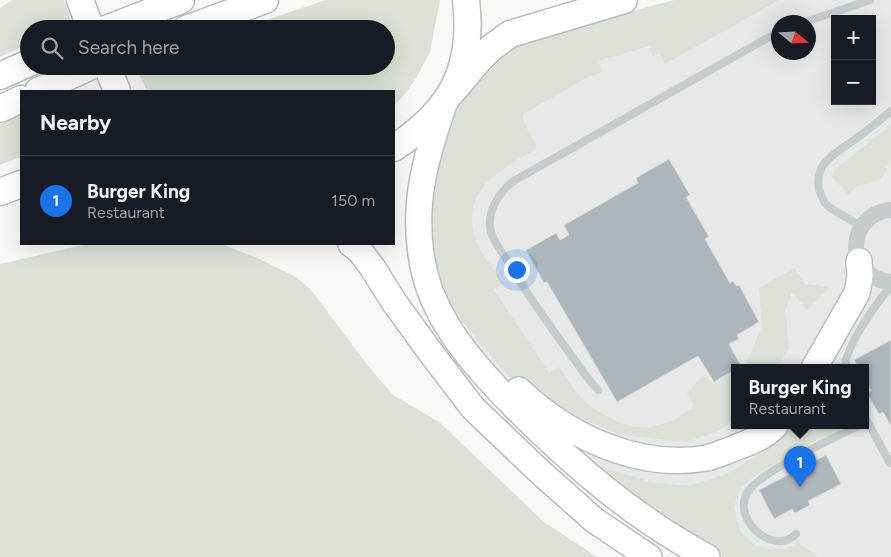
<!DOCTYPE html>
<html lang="en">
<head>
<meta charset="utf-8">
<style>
  body { margin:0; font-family:Figtree,sans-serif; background:#20242c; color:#f1f3f6 }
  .controls { position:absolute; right:15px; top:15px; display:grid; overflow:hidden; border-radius:0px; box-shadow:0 5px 20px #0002 }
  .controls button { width:45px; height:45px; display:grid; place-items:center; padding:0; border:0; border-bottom:1px solid #363941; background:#171b24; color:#f1f3f6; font:25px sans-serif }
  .compass { position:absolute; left:771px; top:15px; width:45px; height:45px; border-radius:50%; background:#171b24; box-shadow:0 5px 20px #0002; rotate:109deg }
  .you { position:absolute; left:516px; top:269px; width:18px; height:18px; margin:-12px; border:4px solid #fff; border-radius:50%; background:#1a73e8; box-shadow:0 0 0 8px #1a73e833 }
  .badge { display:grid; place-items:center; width:32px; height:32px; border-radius:50%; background:#1a73e8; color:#fff; font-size:16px; font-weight:700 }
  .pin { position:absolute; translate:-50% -41px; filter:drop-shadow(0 1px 2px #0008) }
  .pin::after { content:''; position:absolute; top:26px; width:18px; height:15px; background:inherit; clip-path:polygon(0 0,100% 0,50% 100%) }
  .popup { position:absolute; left:731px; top:364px; width:138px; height:65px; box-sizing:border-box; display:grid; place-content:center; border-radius:0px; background:#171b24; filter:drop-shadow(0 1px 4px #0005); font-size:16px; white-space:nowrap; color:#9ea1a6 }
  .popup b { font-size:19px; color:#f1f3f6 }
  .popup::after { content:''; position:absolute; left:50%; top:100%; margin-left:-10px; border:10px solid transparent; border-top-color:#171b24 }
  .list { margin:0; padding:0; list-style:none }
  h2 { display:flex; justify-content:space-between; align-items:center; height:65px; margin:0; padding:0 20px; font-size:21px }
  h2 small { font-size:16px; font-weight:400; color:#9ea1a6 }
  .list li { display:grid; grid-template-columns:32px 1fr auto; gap:15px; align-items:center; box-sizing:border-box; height:90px; padding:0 20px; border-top:1px solid #363941 }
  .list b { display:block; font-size:19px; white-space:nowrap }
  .list p { margin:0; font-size:16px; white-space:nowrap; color:#9ea1a6 }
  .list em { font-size:16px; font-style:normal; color:#9ea1a6 }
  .icon { flex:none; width:28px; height:28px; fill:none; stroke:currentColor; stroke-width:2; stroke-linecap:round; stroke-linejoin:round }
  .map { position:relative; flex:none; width:891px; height:557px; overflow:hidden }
  .search { position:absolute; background:#171b24; box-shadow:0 5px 20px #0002; left:20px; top:20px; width:375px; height:55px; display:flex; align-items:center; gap:12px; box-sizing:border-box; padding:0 18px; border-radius:28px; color:#9ea1a6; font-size:19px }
  .panel { position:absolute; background:#171b24; box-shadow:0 5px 20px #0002; left:20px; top:90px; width:375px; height:155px; border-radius:0px }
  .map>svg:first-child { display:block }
  .built { fill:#e7e8e7; fill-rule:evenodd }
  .green { fill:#dbe1d6 }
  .building { fill:#acb7bb; stroke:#dadad8 }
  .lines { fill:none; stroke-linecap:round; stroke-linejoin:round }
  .primary-casing { stroke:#b9bec1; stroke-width:28 }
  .trunk-casing { stroke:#b8bdbf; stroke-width:29 }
  .service { stroke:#c6cbce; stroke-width:8 }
  .minor { stroke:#c6cbce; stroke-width:16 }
  .primary { stroke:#fff; stroke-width:25 }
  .trunk { stroke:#fff; stroke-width:26 }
</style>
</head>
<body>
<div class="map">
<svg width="891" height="557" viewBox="0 0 891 557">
  <rect width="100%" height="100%" fill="#f9f8f6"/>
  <path class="built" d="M755,0H891V557H720L623,504L470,342L463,230L515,87ZM835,19H872V101H835ZM778,22H808V52H778ZM735,368H865V426H735Z"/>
  <path class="green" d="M12,0H64L73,25L64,29H29V43L0,57V8Z
    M326,0H440L430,52L415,80L404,95L394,106V91H147L135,66H386V29H239Z
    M674,0H779L665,64L660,53L653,57L649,46L599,61L602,72L584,79L523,114C522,128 536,136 536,149C502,169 460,190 475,238C480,254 494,269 503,283L494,290L549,373L559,367C566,377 573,389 582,398C588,405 595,410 603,414C635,435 666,430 694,406L687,393L704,375L713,384L735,372V419L719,431L687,442L621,435L554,407L514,383L459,318L448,310L424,241L437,140L480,65L532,38Z
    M21,114V157L0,165V125Z
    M891,125V159L881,179L859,185L848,194L832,177L834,170Z
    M87,244H221L255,257L296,277L311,290L368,366L393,395L439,422L544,522L597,557H0V264Z
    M794,268L806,285L810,284L829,288L807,310L792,292L785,309L789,348L777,368H742L745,367L762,326L759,288Z
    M789,426H844L843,428L825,438L822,437L759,473L741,487L734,507L740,531L755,546L771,549H786L798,542L818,557H722L692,542L602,473L610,470L651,482L688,486L727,474L768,449Z"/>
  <path class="building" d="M669,159L690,195L686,197L709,237L705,239L730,283L733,281L736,286L739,285L759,322L737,335L739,339L729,344L741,366L714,382L698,356L617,402L547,282L544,283L526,250L556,233L560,240L569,235L564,225L638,183L636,178Z
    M891,340V426L883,412L879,414L867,393L871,391L865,379V368H859L854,360Z
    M826,455L841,484L808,501L810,505L795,513L792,509L774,519L759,490Z"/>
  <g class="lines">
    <g class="primary-casing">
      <path id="primary" d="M443,107C426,157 413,201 421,254C424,278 434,304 447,325C464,354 493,385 517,409C574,466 635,518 707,557
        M351,244L360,251L372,267L394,302L431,353L473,408L539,471L594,520L649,557
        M814,368L857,293L860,276L859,261
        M519,390C567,436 638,470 707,458C715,456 724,452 732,449C748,443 763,438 775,426"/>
    </g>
    <g class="trunk-casing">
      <path id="trunk" d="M80,0L91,29
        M106,29L181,0
        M186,29L265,0
        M107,66L117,91
        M0,76L29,63
        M38,91L91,66
        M453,91L479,60L491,48L510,34L624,0
        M0,109L21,99
        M394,148C451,110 474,70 466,0
        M0,192L21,184"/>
    </g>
    <path class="service" d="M805,22L870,0
      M857,224C848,217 836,213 828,206C823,203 821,195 819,189C813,162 840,151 858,137C869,129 880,120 891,111
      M845,368C845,347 877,302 891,286
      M598,390L586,376C560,339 531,302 508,262C503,253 494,243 491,232C486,213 498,194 512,182L778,32
      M865,417L890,463
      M796,534C774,557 732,520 747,493C759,472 834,438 858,426"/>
    <path class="minor" d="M891,210C845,214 844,278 891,282"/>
    <use href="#primary" class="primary"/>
    <use href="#trunk" class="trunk"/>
  </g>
</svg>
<div class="controls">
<button>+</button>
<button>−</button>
</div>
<svg class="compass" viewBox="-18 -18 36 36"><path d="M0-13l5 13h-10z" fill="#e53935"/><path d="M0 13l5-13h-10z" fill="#9ea1a6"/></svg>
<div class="you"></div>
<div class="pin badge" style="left:800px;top:487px">1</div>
<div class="popup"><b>Burger King</b>Restaurant</div>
<div class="search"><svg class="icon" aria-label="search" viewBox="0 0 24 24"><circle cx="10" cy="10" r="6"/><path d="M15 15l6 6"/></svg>Search here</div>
<section class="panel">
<h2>Nearby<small></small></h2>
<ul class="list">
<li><span class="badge">1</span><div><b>Burger King</b><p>Restaurant</p></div><em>150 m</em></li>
</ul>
</section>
</div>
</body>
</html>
